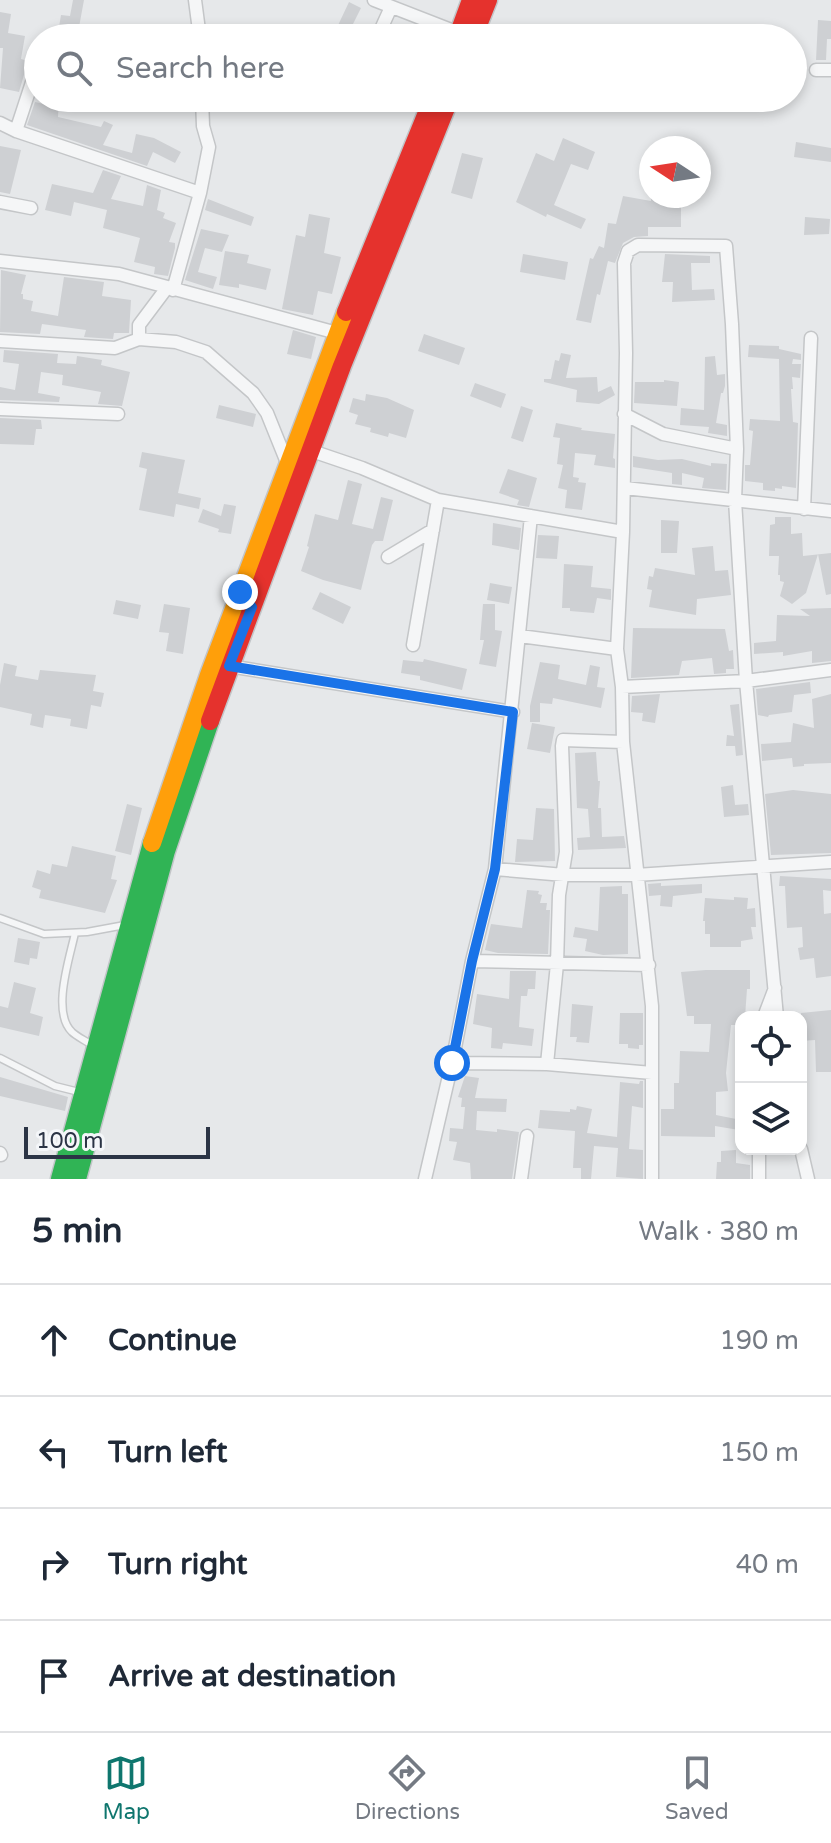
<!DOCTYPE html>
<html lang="en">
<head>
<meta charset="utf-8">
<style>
  body { margin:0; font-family:"Varela Round",sans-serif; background:#f6f6f7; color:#1f2937 }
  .controls { position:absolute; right:24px; bottom:24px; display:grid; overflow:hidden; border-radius:16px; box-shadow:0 4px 12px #0003 }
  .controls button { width:72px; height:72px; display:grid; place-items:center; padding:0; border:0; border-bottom:2px solid #e0e1e3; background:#fff; color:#1f2937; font:40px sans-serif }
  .compass { position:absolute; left:639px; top:136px; width:72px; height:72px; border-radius:50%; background:#fff; box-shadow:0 4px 12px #0003; rotate:282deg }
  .scale { position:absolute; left:24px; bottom:20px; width:186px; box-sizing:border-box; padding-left:8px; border:4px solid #2b3445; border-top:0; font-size:22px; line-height:28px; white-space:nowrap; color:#2b3445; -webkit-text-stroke:6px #f4f6f9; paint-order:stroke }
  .stop { position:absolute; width:24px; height:24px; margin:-18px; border:6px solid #1a73e8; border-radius:50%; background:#fff }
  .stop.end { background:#1a73e8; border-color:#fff; box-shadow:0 2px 8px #0008 }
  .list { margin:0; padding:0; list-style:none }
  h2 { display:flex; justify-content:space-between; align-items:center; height:104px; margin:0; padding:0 32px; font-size:34px }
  h2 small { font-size:26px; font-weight:400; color:#747a83 }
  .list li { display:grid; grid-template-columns:52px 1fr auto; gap:24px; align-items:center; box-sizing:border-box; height:112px; padding:0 32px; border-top:2px solid #e0e1e3 }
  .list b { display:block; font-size:30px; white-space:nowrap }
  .list em { font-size:26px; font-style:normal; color:#747a83 }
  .icon { flex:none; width:44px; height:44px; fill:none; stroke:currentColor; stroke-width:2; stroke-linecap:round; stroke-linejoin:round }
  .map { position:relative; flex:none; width:831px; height:1179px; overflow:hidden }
  .search { position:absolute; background:#fff; box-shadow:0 4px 12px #0003; left:24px; right:24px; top:24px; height:88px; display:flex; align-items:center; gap:20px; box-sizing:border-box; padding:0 28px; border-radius:44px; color:#747a83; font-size:30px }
  .sheet { height:552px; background:#fff }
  nav { display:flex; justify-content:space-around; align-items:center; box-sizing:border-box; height:112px; border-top:2px solid #e0e1e3; background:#fff; font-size:22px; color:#747a83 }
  nav a { display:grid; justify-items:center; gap:4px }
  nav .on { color:#0f766e }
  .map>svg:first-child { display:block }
  .building { fill:#ced0d3 }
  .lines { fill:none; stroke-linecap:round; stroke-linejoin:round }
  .lane-casing { stroke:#c4c6c8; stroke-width:9 }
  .street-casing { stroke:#c4c6c8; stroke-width:15 }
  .fast-casing { stroke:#c2c5c8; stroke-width:21 }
  .slow-casing { stroke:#c2c5c8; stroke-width:21 }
  .jam-casing { stroke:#c2c5c8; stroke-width:21 }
  .lane { stroke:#f5f6f7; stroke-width:6 }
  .street { stroke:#f5f6f7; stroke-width:12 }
  .fast { stroke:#30b455; stroke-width:18 }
  .slow { stroke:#ff9f0a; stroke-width:18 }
  .jam { stroke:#e5322d; stroke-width:18 }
  .route { stroke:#1a73e8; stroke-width:10 }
</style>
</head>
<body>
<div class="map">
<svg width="831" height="1179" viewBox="0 0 831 1179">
  <rect width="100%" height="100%" fill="#e6e8ea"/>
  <path class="building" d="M73,0H84L77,38H62L64,29L59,27L61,15L70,16Z
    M349,2L361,8L346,38H332Z
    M0,12L11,14L8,33L25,36L21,59L28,61L19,92L0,88L3,48H0Z
    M818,20L831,21V39H827L826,60H816Z
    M49,98H59L58,117L101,127L104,121L113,125L103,145L132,153L136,134L154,138L181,152L175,163L153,152L147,166L27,125L35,102L48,105Z
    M563,138L595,152L588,170L571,164L554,205L586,219L581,229L547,214L546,217L516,202L536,153L554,161Z
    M796,142L831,148V162L794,157Z
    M0,146L21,150L10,194L0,192Z
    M462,153L483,158L472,199L451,193Z
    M103,170L121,176L111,199L143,206L147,185L161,190L157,210L165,213L163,218L176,223L169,242L175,243V248L168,276L154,274L155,267L134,262L140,238L103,228L107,210L74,202L71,216L45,210L52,184L93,193Z
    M623,196L651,201V197L681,196V227H648V236L634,237L623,243L615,263L608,261L600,295L597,294L591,323L576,320L590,258L593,259L599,246L604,248L608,223L616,224Z
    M208,199L254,217L251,226L205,210Z
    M309,214L330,218L324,253L341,257L332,294L318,291L313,315L282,309L296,235L305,237Z
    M805,217L830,219L829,234L804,235Z
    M201,229L229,235L222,252L205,248L198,272L217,277L213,289L185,280Z
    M225,251L249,255L247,263L271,269L266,290L239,284V288L219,285Z
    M523,254L568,262L565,280L520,272Z
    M665,254L710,256V263H691L692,290L714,289L715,300L672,302L673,282H662Z
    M1,270L26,275L21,294H23V299L33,301L31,311L58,316L64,277L104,282L102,296L131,300L129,333H114L113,339L84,337L86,330L42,324L40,334L0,332Z
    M293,330L316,337L311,359L287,354Z
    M424,334L465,348L459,365L418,351Z
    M749,345L779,346V349L801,354V360L793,359L792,364H801L800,378L792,377L793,389H791L793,422L798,423L796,488L782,486V489L775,488V491L763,490V483L745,481V465H750L753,431L749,430L750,419L780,421L779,359L748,357Z
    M4,350L58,354L57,363L76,364L77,356L102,360L101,365L130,372L122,406L98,404L101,392L62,385L63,375L41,372L38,393L60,397L59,402L0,400V387L15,390L19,364L3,362Z
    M561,353L571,355L566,378L597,377L598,392L611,386L615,395L599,404L576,402L577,390L544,382V379H551L555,360L559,361Z
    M715,356L717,375L725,374V386L723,393H721L716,423L727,425V436L708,433L709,427L680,425L681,408L704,410L705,357Z
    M664,380L679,382L677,406L634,403L635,382H664Z
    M475,383L506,394L501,408L470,396Z
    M366,394L387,398L414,410L406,438L389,433L388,437L370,432L371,428L355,424L358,415L349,412L353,398L365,401Z
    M219,405L256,414L253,427L216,418Z
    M521,406L533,410L523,442L511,438Z
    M0,418L41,420L42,429H36L34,445L0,444Z
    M556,423L582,428L581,430L615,434L613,458L615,459V468L594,465L596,455L575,453L573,477L579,478L578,482L586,483L582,510L565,508L567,490L558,488L563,465L557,464L560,438L553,437Z
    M142,452L185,460L178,493L201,498L199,509L176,504L174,517L139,510L147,469L139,467Z
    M633,456L658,460L682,459L711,466V463L727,464L726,490L702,488L704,478L682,473V485L672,484V473L633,467Z
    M508,469L537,478L529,507L517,505L519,500L499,493Z
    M348,480L362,484L352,524L373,529L381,497L393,500L383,541H375L372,545L361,590L323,580L301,571L309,547L307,546L315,514L338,520Z
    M224,504L236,506L231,534L218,532L219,529L198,522L203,509L221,516Z
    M775,517H791V534L802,533L803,556L831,553V594L826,595L818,554L806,593L792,604L780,596L784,582L780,581V575H778L779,556H769L770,525L775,524Z
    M661,520L679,521L677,553H661Z
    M493,523L521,528L519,550L492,545Z
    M538,535L559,536L557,559L536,558Z
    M713,546L715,571L728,570L731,595L697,599L696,615L649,607L652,590L647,589L649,576L653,577L655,568L695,575L692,548Z
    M564,564L593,566L591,587L611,589V600L597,598L594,613L570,611V608H562Z
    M490,583L512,587L509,604L487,600Z
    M320,592L351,607L343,624L312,609Z
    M116,600L141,605L138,619L113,614Z
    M164,604L190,608L183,654L166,651L169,633L159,632Z
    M483,604H495V630L502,631L496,667L479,664L484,640H480Z
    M831,608V661L812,663V651L783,656V652L754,654V643L776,641L777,615L810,616L800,609Z
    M633,628L725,629L729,651L733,650L734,669H726V673L714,674L712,658L682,661L679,675L631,678Z
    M424,659L467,669L462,690L420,680V676L401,673L403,660L423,662Z
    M540,662L560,665L558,679L586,685L590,665L600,667L597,687L605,688L601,708L553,698L552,704L540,703V722H530V706Z
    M4,663L17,666L15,676L38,680L40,670L96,675L93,691L104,693L101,707L91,705L87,729L70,726L71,719L45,715L43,728L30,725L32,714L0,707V685Z
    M810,682L811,693L794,695L792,712L769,715L768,717L758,715L756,689Z
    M660,694L655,723L642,721L643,713L631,712L632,696Z
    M831,694V763L804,764V766L793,767L792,758L762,761L761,744L791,742L793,723L814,728L812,699Z
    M739,704L743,755L736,756L735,746H726L727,735L734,736L730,705Z
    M532,723L555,727L550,753L527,749Z
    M596,752L598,781H600L598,808H601L602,837L624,836L626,848L578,850L577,838L590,837L588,809L577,808L575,753Z
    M733,785L735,805L748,804L749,815L724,817L721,787Z
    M793,790L831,794V853L771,855L765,794Z
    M127,804L142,808L131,855L115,851Z
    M536,808L554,809L555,861L515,862L517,839L533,840Z
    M72,846L116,856L111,879L117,880L105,913L39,898L41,890L32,887L37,870L50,874L52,864L67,867Z
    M780,876L831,879V891L823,890L824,914L831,913V976L816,978L814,958L800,960L798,948L803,947L802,927L787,928L785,886H779Z
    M661,883V886L702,884V893L673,896L672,907L660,906L661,895L649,896L648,884Z
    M622,886V894H628V954L603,955L585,951L587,939L573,937L575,927L598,931L600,887Z
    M527,890L539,891L538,894L542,895L540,903H547L546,910H550L548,954L498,953L485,950L491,924L522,928Z
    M734,897L748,898L747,909L755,908L756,927H751L753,939L741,941V947H710V934H705V921H703L705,898L734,900Z
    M18,938L40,942L37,959L30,958L29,965L14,962Z
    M706,970H750V989H747L745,1017H741V1025H731L726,1073L728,1091L716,1092V1115L741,1120L739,1130L715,1126V1137L661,1136V1109H674V1083H679L680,1051L709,1052L711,1024H694V1016H687L681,972Z
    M510,971H536L535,989H528L527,996H521L519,1027L534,1029L532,1046L503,1043L502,1049L491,1048L492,1028L473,1024L477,994L509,999Z
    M14,982L36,988L30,1013L43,1017L39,1036L0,1027V1006L8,1008Z
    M572,1004L593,1006L589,1043L576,1042L577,1037H570Z
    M831,1010V1072H816L815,1040L801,1041V1013Z
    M620,1013H643V1045H639V1049L628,1048V1044H619Z
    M465,1076L479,1078L475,1098L507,1099L506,1112L477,1111L476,1130L497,1132V1129L519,1132L512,1179H471L470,1163L453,1160L457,1142L449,1141L450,1128L463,1129L465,1107H461L462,1098L458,1097Z
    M0,1077L68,1097L65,1111L0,1096Z
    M640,1081H643V1108L632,1106L629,1149L643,1150V1179L616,1177L618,1148L594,1146L591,1179H581V1168H573L575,1131L538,1128L540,1110L570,1112V1109L576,1110L577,1106L592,1109L587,1133L617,1137L620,1082L639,1084Z
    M736,1150V1163L750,1165V1179H716L717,1162H721V1151Z"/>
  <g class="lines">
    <g class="lane-casing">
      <path id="lane" d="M0,918L44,934L87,932L125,925
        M75,933C70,957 51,1012 72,1032C77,1037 87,1041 93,1046
        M0,1058L55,1086L79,1092"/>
    </g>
    <g class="street-casing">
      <path id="street" d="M195,0L200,38
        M374,0L459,33
        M377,38L391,7
        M816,70H831
        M0,123L16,131L200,193
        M16,131L38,64
        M0,202L31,208
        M0,261L119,274L337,333
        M173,290L200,193L209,147L203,126L202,98
        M139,339V325L166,289
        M0,341L115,348L139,339L176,342L206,352L253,393L267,413L288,465
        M0,409L118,414
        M624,414L663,434L737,449
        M309,450L362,468L438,500L623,532L626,353L624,263L628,251L638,245L726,246L732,324L737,449L735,500L746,681L777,1017
        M625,488L831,511
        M804,509L811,338
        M388,557L433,530
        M520,636L617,649L622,687L746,681L831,670
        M413,645L438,500
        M617,649L623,532
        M229,666L513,712
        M622,687L623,742L652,1006V1179
        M495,869L564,875H636L831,862
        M472,961L649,965
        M764,1017L775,988
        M452,1063L547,1064L652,1073
        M547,1064L557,964L559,895L566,852L562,746L563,740L623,742
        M759,1149V1179
        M801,1149L808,1179
        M0,1153L1,1155
        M425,1179L452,1063L472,961L495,869L531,516
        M521,1179L527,1136"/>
    </g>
    <g class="fast-casing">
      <path id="fast" d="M60,1179L152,843
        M77,1179L166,851L210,721"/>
    </g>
    <g class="slow-casing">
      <path id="slow" d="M152,843L209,675L346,312"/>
    </g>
    <g class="jam-casing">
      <path id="jam" d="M457,38L471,0
        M473,38L488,0
        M346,312L433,98
        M210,721L342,366L450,98"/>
    </g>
    <use href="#lane" class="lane"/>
    <use href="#street" class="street"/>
    <use href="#fast" class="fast"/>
    <use href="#slow" class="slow"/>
    <use href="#jam" class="jam"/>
  </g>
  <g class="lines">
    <path class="route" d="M240,592L252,607L229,666L513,712L495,869L472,961L452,1063"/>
  </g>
</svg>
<div class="controls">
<button><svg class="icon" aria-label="locate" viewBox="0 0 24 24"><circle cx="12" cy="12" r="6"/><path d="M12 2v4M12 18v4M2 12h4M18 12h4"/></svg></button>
<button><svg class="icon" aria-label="layers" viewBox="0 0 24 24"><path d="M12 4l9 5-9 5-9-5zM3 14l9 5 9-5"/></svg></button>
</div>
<svg class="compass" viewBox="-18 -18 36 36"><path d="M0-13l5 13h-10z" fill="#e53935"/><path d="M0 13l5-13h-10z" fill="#747a83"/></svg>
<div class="scale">100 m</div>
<div class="stop" style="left:452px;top:1063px"></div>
<div class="stop end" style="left:240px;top:592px"></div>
<div class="search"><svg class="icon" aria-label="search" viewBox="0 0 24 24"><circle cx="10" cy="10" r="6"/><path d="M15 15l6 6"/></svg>Search here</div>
</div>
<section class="sheet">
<h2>5 min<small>Walk · 380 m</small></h2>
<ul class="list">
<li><svg class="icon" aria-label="ahead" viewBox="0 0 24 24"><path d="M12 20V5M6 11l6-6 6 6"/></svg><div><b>Continue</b></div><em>190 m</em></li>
<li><svg class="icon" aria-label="left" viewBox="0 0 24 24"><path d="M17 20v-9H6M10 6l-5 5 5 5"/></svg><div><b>Turn left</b></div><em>150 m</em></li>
<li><svg class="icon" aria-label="right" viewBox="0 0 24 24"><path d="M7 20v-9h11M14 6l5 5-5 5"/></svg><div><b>Turn right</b></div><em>40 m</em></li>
<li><svg class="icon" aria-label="arrive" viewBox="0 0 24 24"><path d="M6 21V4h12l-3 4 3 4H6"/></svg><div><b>Arrive at destination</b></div></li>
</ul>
</section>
<nav>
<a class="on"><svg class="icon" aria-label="map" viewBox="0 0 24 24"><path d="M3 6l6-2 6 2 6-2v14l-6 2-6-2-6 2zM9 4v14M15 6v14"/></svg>Map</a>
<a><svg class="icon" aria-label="directions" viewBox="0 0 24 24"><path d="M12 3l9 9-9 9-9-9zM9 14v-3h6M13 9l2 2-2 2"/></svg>Directions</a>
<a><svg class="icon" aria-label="saved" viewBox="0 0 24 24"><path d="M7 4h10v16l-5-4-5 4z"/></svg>Saved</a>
</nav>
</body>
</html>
